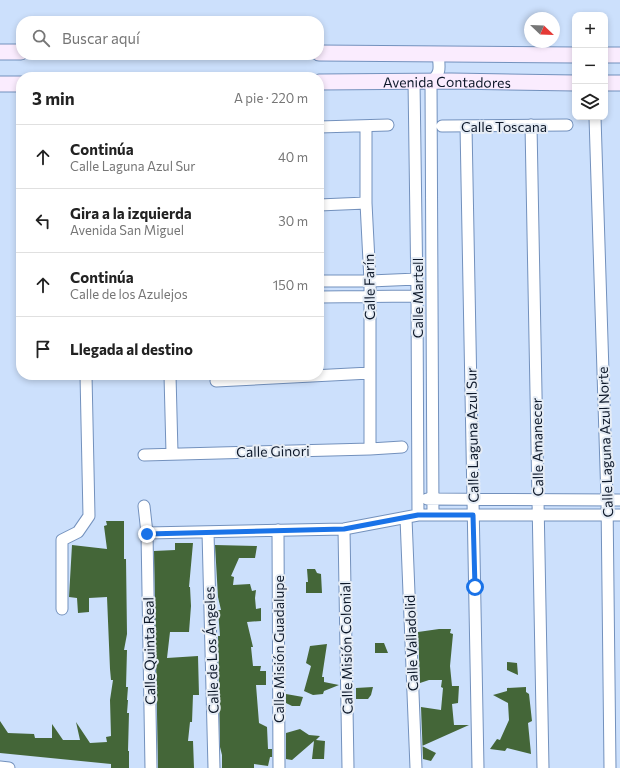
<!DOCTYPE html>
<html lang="es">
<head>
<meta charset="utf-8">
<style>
  body { margin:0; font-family:Commissioner,sans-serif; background:#f2f2f2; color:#222 }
  .controls { position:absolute; right:12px; top:12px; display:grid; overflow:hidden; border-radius:8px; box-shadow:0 2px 6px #0003 }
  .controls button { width:36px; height:36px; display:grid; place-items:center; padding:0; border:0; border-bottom:1px solid #e0e0e0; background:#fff; color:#222; font:20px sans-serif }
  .compass { position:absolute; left:524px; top:12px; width:36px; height:36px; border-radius:50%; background:#fff; box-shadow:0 2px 6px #0003; rotate:113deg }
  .stop { position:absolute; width:12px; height:12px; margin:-9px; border:3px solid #1a73e8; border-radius:50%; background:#fff }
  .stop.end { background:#1a73e8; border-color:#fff; box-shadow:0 1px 4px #0008 }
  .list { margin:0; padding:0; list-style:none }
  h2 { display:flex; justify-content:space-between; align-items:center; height:52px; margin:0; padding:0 16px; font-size:17px }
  h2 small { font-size:13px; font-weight:400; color:#767676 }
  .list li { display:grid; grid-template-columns:26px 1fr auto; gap:12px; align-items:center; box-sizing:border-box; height:64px; padding:0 16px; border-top:1px solid #e0e0e0 }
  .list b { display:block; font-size:15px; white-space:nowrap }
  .list p { margin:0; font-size:13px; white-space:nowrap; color:#767676 }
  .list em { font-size:13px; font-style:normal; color:#767676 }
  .icon { flex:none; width:22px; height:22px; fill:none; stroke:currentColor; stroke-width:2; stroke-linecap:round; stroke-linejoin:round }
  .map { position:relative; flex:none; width:620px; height:768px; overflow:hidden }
  .search { position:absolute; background:#fff; box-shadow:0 2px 6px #0003; left:16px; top:16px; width:308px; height:44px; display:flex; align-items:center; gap:10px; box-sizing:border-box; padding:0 14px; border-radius:16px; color:#767676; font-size:15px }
  .panel { position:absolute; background:#fff; box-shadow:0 2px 6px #0003; left:16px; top:72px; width:308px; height:308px; border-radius:16px }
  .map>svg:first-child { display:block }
  .building { fill:#446638 }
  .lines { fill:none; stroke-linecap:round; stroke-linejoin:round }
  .street-casing { stroke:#7391bd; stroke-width:13 }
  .secondary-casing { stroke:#7391bd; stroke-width:17 }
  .street { stroke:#fff; stroke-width:11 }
  .secondary { stroke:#faecfe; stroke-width:15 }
  .route { stroke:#1a73e8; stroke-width:5 }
  .labels { text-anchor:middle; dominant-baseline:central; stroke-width:4; stroke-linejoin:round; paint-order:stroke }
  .street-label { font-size:14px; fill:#0d1829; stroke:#e5ecf5 }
</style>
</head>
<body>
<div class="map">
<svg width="620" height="768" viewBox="0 0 620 768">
  <rect width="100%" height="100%" fill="#cce0fc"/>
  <path class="building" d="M106,521H124V559H126L127,634L124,650H127L126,687H128L127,700H128L127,713H129L128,751H129V768H111V764L0,753V721L8,733L34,734L35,738H52V724L63,740H80L76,722L90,743L107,742L106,737L111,736L110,700L113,680H111L110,669L107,597L89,598V612L78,613L77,598L69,597L72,545L107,549L104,526L107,525Z
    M175,543H193L189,587H190L191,606L189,632H170L167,658L198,656L199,695H193L192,722H190L188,741H193L194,768H158L154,551L175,550Z
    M215,545L257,546L255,558H239L231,576L234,577L233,585L250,584L252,591L256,590L255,598L256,609L261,608V621L247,622L253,647H251L253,666H261L260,671H266V685H256L259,723L267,727L268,749H272V757H270L268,766L254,764V768H222V755L220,747L218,636H220L218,610H221L218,597Z
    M307,569H315L317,573L321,574L322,593H306V582H308Z
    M439,629H451L450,633L453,634L450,666L452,686H459L458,703L452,704L454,725H469L422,746L436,753L431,761L423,759L421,707L441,710L443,688L441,687L442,680H429L420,683L418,632Z
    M375,643H384L388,653H375Z
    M327,644L322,677H324V682L339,685L324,691L323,694L313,695L304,691L311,666L306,663L310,646Z
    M507,662L517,663L518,675L507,670Z
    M373,687L371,695L368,699H356V688Z
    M526,687V692L529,694L532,721L528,723L531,754L507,748L505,751L490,749L497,739L500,740L509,720L508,703L493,695L507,691V688Z
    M286,694L303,697L300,706H292L286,703Z
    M300,729L309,735L320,736L316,740L325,741L324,759H312L314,741L292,760L286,759V733Z"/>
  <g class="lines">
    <g class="street-casing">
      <path id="street" d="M414,81L417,296L418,515
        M595,117L607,500L610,768
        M531,125L543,768
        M366,126V203L370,281V449
        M442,126L567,125
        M466,126L478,768
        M319,127L388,125
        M319,205L366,203
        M319,281H370L417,279
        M319,297L417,296
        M170,375L172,453
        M216,381L370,373
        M144,455L370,449L402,447
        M427,499L620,500
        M144,506L147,533L151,768
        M433,515L431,81C442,73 439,66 438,54
        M406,518L416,768
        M344,529L348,768
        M278,530L279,768
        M208,532L214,768
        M147,533L344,529L418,515H620
        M62,609V540L78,532L89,516L86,375
        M0,767L9,768"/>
    </g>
    <g class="secondary-casing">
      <g id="secondary">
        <path d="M0,52H21"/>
        <path d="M319,53L575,55"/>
        <path d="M605,55H620"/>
        <path id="s1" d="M319,82L451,81L575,83"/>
        <path d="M605,83H620"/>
        <path d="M0,84H21"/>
      </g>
    </g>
    <use href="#street" class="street"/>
    <use href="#secondary" class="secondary"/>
  </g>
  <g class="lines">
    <path class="route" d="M147,534L344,529L418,515H473L475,587"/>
  </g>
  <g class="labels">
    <g class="street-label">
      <text stroke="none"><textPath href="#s1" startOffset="128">Avenida Contadores</textPath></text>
      <text x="504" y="126">Calle Toscana</text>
      <text transform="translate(369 287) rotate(-91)">Calle Farín</text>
      <text transform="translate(417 298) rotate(-90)">Calle Martell</text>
      <text transform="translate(472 435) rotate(-91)">Calle Laguna Azul Sur</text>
      <text transform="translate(605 442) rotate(-92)">Calle Laguna Azul Norte</text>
      <text transform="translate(537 447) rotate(-91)">Calle Amanecer</text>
      <text transform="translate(273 451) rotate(-1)">Calle Ginori</text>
      <text transform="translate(411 643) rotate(-92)">Calle Valladolid</text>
      <text transform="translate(346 648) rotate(-91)">Calle Misión Colonial</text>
      <text transform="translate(278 649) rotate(-90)">Calle Misión Guadalupe</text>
      <text transform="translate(211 650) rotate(-92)">Calle de Los Ángeles</text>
      <text transform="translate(149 651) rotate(-91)">Calle Quinta Real</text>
    </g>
  </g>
</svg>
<div class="controls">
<button>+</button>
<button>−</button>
<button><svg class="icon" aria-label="layers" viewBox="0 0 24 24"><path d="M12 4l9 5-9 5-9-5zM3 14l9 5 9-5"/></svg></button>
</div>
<svg class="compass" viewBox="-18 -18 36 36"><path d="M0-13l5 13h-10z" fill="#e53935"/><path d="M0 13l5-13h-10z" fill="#767676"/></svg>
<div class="stop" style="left:475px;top:587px"></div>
<div class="stop end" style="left:147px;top:534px"></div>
<div class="search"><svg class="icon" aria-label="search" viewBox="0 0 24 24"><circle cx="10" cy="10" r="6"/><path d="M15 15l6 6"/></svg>Buscar aquí</div>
<section class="panel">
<h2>3 min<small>A pie · 220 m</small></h2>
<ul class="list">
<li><svg class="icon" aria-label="ahead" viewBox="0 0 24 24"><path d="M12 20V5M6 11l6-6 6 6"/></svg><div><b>Continúa</b><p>Calle Laguna Azul Sur</p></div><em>40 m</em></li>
<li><svg class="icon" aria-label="left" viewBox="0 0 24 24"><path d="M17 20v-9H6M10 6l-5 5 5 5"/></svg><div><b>Gira a la izquierda</b><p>Avenida San Miguel</p></div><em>30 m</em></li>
<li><svg class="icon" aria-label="ahead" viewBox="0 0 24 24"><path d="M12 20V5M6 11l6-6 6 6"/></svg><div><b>Continúa</b><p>Calle de los Azulejos</p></div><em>150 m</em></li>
<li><svg class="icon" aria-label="arrive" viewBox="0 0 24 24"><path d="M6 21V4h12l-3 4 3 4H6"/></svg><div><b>Llegada al destino</b></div></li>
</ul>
</section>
</div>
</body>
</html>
